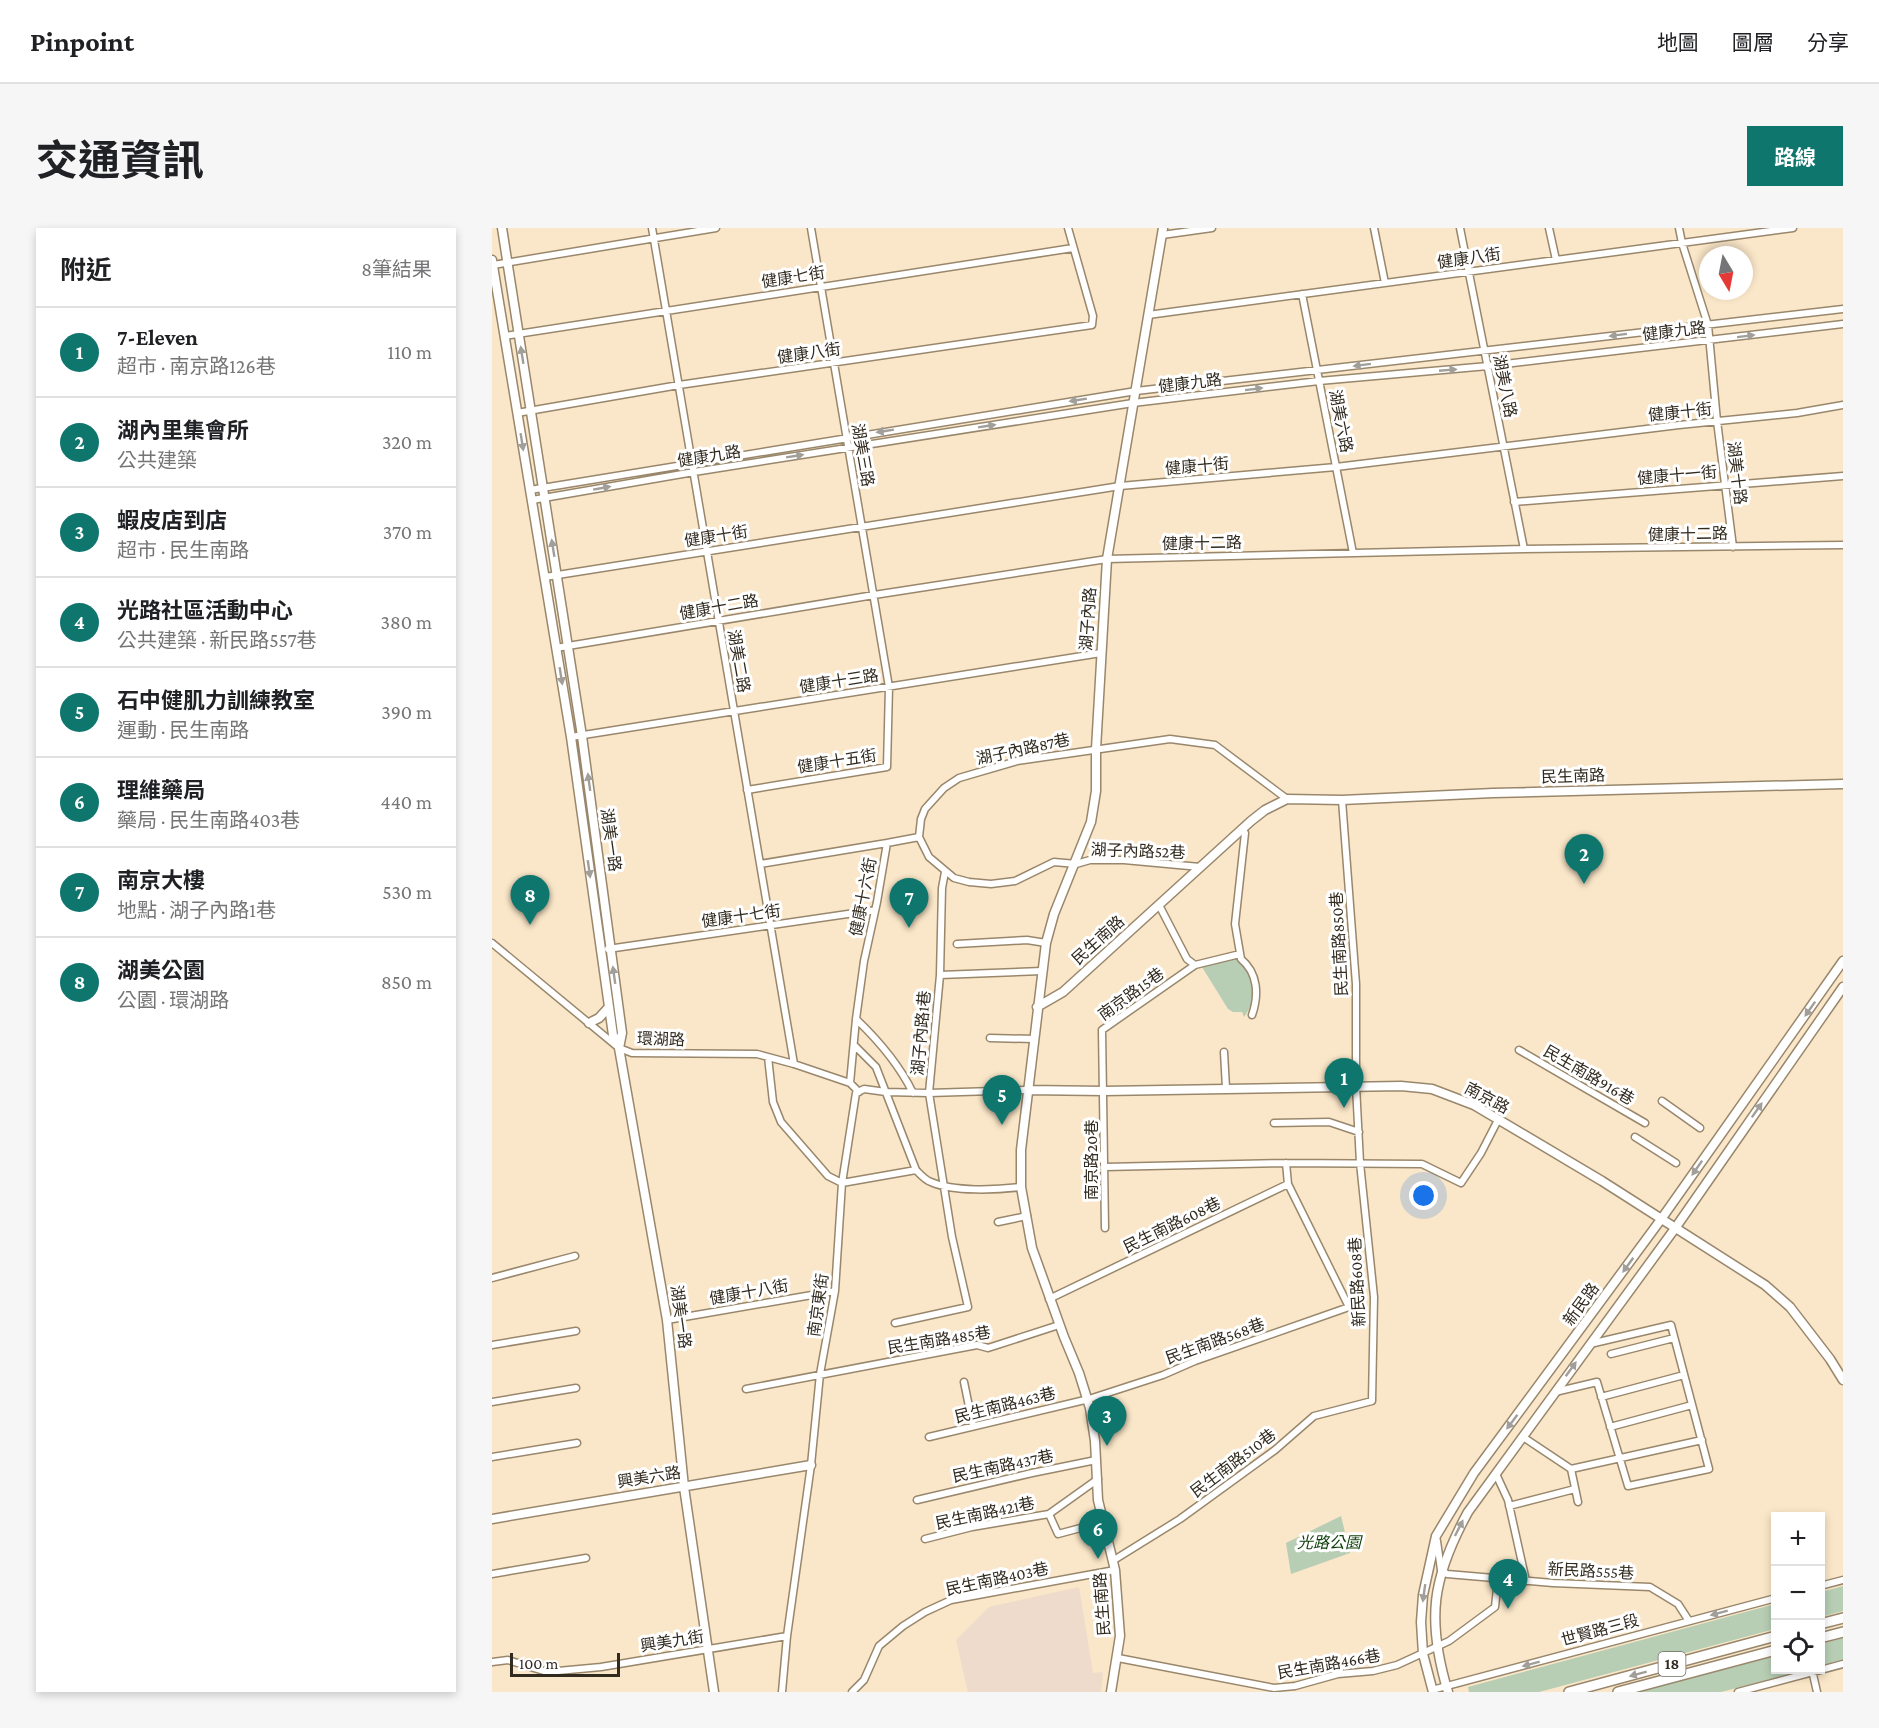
<!DOCTYPE html>
<html lang="zh-TW">
<head>
<meta charset="utf-8">
<style>
  body { margin:0; font-family:"Crimson Pro","Noto Sans TC",serif; background:#f6f6f6; color:#202124 }
  .controls { position:absolute; right:18px; bottom:18px; display:grid; overflow:hidden; border-radius:0px; box-shadow:0 3px 9px #0003 }
  .controls button { width:54px; height:54px; display:grid; place-items:center; padding:0; border:0; border-bottom:2px solid #e0e0e0; background:#fff; color:#202124; font:30px sans-serif }
  .compass { position:absolute; left:1207px; top:18px; width:54px; height:54px; border-radius:50%; background:#fff; box-shadow:0 3px 9px #0003; rotate:170deg }
  .scale { position:absolute; left:18px; bottom:15px; width:110px; box-sizing:border-box; padding-left:6px; border:3px solid #312a1f; border-top:0; font-size:16px; line-height:21px; white-space:nowrap; color:#312a1f; -webkit-text-stroke:4px #fff; paint-order:stroke }
  .you { position:absolute; left:932px; top:968px; width:21px; height:21px; margin:-15px; border:4px solid #fff; border-radius:50%; background:#1a73e8; box-shadow:0 0 0 9px #1a73e833 }
  .badge { display:grid; place-items:center; width:39px; height:39px; border-radius:50%; background:#0f766e; color:#fff; font-size:20px; font-weight:700 }
  .pin { position:absolute; translate:-50% -50px; filter:drop-shadow(0 2px 3px #0008) }
  .pin::after { content:''; position:absolute; top:32px; width:21px; height:18px; background:inherit; clip-path:polygon(0 0,100% 0,50% 100%) }
  .list { margin:0; padding:0; list-style:none }
  h2 { display:flex; justify-content:space-between; align-items:center; height:78px; margin:0; padding:0 24px; font-size:26px }
  h2 small { font-size:20px; font-weight:400; color:#757577 }
  .list li { display:grid; grid-template-columns:39px 1fr auto; gap:18px; align-items:center; box-sizing:border-box; height:90px; padding:0 24px; border-top:2px solid #e0e0e0 }
  .list b { display:block; font-size:22px; white-space:nowrap }
  .list p { margin:0; font-size:20px; white-space:nowrap; color:#757577 }
  .list em { font-size:20px; font-style:normal; color:#757577 }
  .icon { flex:none; width:33px; height:33px; fill:none; stroke:currentColor; stroke-width:2; stroke-linecap:round; stroke-linejoin:round }
  .map { position:relative; flex:none; width:1351px; height:1464px; overflow:hidden; border-radius:0px }
  header { display:flex; align-items:center; gap:36px; box-sizing:border-box; height:84px; padding:0 30px; background:#fff; border-bottom:2px solid #e0e0e0 }
  header strong { font-size:28px }
  nav { display:flex; gap:33px; margin-inline-start:auto; font-size:21px }
  .intro { display:flex; align-items:center; justify-content:space-between; box-sizing:border-box; height:144px; padding:0 36px }
  h1 { margin:0; font-size:42px }
  .button { padding:15px 27px; border-radius:0px; background:#0f766e; color:#fff; font-size:21px; font-weight:700 }
  main { display:flex; gap:36px; padding:0 36px }
  aside { flex:1; background:#fff; border-radius:0px; box-shadow:0 3px 9px #0003 }
  .map>svg:first-child { display:block }
  .education { fill:#eedbcb }
  .green { fill:#b7ceb4 }
  .lines { fill:none; stroke-linecap:round; stroke-linejoin:round }
  .street-casing { stroke:#99876c; stroke-width:9 }
  .secondary-casing { stroke:#99876c; stroke-width:11 }
  .primary-casing { stroke:#99876c; stroke-width:12 }
  .street { stroke:#fff; stroke-width:6 }
  .secondary { stroke:#fff; stroke-width:8 }
  .primary { stroke:#fff; stroke-width:9 }
  .oneway { fill:#a29f9a }
  .labels { text-anchor:middle; dominant-baseline:central; stroke-width:6; stroke-linejoin:round; paint-order:stroke }
  .shield { fill:#fff; stroke:#6f6a62; stroke-width:1.5 }
  .shield-label { font-size:15px; font-weight:bold; fill:#312a1f }
  .street-label { font-size:16px; fill:#312a1f; stroke:#fff }
  .park-label { font-size:16px; font-style:italic; fill:#0b3e07; stroke:#fff }
</style>
</head>
<body>
<header>
<strong>Pinpoint</strong>
<nav><a>地圖</a><a>圖層</a><a>分享</a></nav>
</header>
<div class="intro"><h1>交通資訊</h1><a class="button">路線</a></div>
<main>
<aside>
<h2>附近<small>8筆結果</small></h2>
<ul class="list">
<li><span class="badge">1</span><div><b>7-Eleven</b><p>超市 · 南京路126巷</p></div><em>110 m</em></li>
<li><span class="badge">2</span><div><b>湖內里集會所</b><p>公共建築</p></div><em>320 m</em></li>
<li><span class="badge">3</span><div><b>蝦皮店到店</b><p>超市 · 民生南路</p></div><em>370 m</em></li>
<li><span class="badge">4</span><div><b>光路社區活動中心</b><p>公共建築 · 新民路557巷</p></div><em>380 m</em></li>
<li><span class="badge">5</span><div><b>石中健肌力訓練教室</b><p>運動 · 民生南路</p></div><em>390 m</em></li>
<li><span class="badge">6</span><div><b>理維藥局</b><p>藥局 · 民生南路403巷</p></div><em>440 m</em></li>
<li><span class="badge">7</span><div><b>南京大樓</b><p>地點 · 湖子內路1巷</p></div><em>530 m</em></li>
<li><span class="badge">8</span><div><b>湖美公園</b><p>公園 · 環湖路</p></div><em>850 m</em></li>
</ul>
</aside>
<div class="map">
<svg width="1351" height="1464" viewBox="0 0 1351 1464">
  <rect width="100%" height="100%" fill="#fae6c8"/>
  <path class="education" d="M587,1359L601,1445L611,1444L609,1464H476L464,1412L497,1379Z"/>
  <path class="green" d="M745,730C748,733 754,736 756,739C767,755 762,776 752,789L750,784H741L736,781L710,739L722,734Z
    M849,1288L858,1325L799,1346L794,1315Z
    M1351,1358V1383L1329,1389V1364Z
    M1283,1376V1401L1047,1464H977L976,1459Z
    M1351,1410V1432L1329,1438V1416Z
    M1283,1428L1284,1442H1315L1229,1464H1145Z"/>
  <g class="lines">
    <g class="street-casing">
      <path id="street" d="M160,0L302,836
        M882,0L893,55
        M968,0L1032,321
        M1057,0L1064,32
        M1187,0L1190,15L1216,97L1225,193L1241,319
        M670,7L720,0
        M1,37L224,0
        M810,66L861,325
        M656,87L1301,0
        M13,108L581,20
        M25,185L187,157L600,97L601,88L576,0
        M38,262L644,163L1351,81
        M40,272L202,244L641,175L827,153L996,138L1351,96
        M1022,274L1351,248
        M53,349L628,258L844,239L1187,197L1305,185L1351,177
        M64,420L382,367L615,331L1032,321L1351,317
        M79,509L609,425
        M255,562L395,539L397,459L319,0
        M750,601L753,605L743,696L749,731C766,745 767,767 760,787
        M427,609L429,591L433,581L452,560L467,550L525,533L678,511L723,517L795,571
        M427,609L437,629L462,650L477,654L499,656L523,653L562,634L584,636L598,632H632L708,639
        M395,615L427,609
        M268,636L395,615L385,674L372,733L364,791L358,855
        M667,677L695,731L703,737L748,726
        M0,715L127,820L140,825L265,826L302,836L358,855L367,864
        M465,716L535,712L554,715
        M116,721L383,682
        M448,747L550,743
        M364,791C387,813 407,836 421,865
        M498,810L542,811
        M363,818L384,839L424,942C428,946 433,952 439,954C462,964 504,962 529,959
        M1027,822L1153,895
        M732,824L734,860
        M276,829L281,874L289,894L336,948L350,955L424,942
        M1170,873L1208,900
        M782,895L837,894L867,904
        M1143,909L1184,935
        M613,939L794,935L930,936L969,955L989,925L1006,892
        M506,994L535,988
        M613,1000L610,802L703,737
        M0,1050L83,1028
        M557,1071L796,956
        M175,1092L343,1063
        M403,1095L476,1079L460,1009L437,865L448,747L450,660L453,644
        M0,1117L84,1103
        M1119,1126L1182,1110
        M472,1154L481,1198
        M254,1161L485,1117L496,1120L567,1097
        M1063,1164L1105,1154L1136,1258L1217,1241L1179,1097L1098,1116
        M1109,1169L1192,1147
        M0,1174L84,1160
        M1118,1199L1200,1177
        M437,1209L597,1171L671,1147L703,1133L857,1079L796,956L794,935
        M1031,1209L1079,1241
        M0,1229L85,1215
        M1004,1246L1016,1272L1034,1353
        M425,1272L540,1245L604,1232
        M1086,1274L1079,1241L1210,1212
        M1017,1278L1083,1261
        M557,1286L566,1306L611,1294
        M433,1311L480,1299L557,1286L606,1251
        M945,1313L949,1342L955,1346L1061,1355L1158,1359L1186,1376L1197,1393
        M622,1332L688,1291L783,1222L822,1188L880,1173L882,1069L868,935L864,858V756L850,572
        M0,1346L94,1330
        M1328,1358L1351,1352
        M626,1430L782,1460L803,1458L846,1446L881,1443L905,1437L957,1413L1003,1379L1006,1351
        M0,1434L16,1432L55,1444L109,1439L295,1408
        M1320,1442L1325,1464
        M940,1462L1284,1370
        M290,1464L295,1408L319,1237L328,1146L343,1063L350,955L364,865L372,861L394,864L437,865L535,862
        M360,1464L372,1452L387,1418L411,1398L433,1384L459,1372L623,1342
        M1246,1464L1351,1436"/>
    </g>
    <g class="secondary-casing">
      <path id="secondary" d="M10,0L90,508L130,805L127,820L175,1092L192,1259L222,1464
        M0,32L79,509L121,807L127,819
        M545,779L571,764L759,593L773,582L795,571L850,572L1001,565L1351,556
        M97,795L107,790L117,779
        M535,862L612,863L909,858L940,861L982,877L1110,953L1273,1057L1298,1079L1338,1131L1351,1152
        M0,1291L319,1237
        M619,1464L628,1408L623,1342L606,1272L603,1213L598,1180L587,1145L572,1109L540,1020L529,959V922L554,715L562,686L599,594L604,563V521L615,331L671,0
        M941,1464L931,1426L929,1394L931,1367L944,1308L982,1245L1170,990L1351,733
        M956,1464C934,1391 940,1350 976,1284L1184,999L1351,759"/>
    </g>
    <g class="primary-casing">
      <path id="primary" d="M1328,1396L1351,1390
        M1328,1410L1351,1404
        M1077,1464L1284,1408
        M1126,1464L1284,1422"/>
    </g>
    <use href="#street" class="street"/>
    <use href="#secondary" class="secondary"/>
    <use href="#primary" class="primary"/>
  </g>
  <defs><path id="oneway-solid" d="M-6-.8H1V-3.2L6.5 0L1 3.2V.8H-6Z" transform="scale(1.5)"/></defs>
  <g class="oneway">
    <use href="#oneway-solid" transform="translate(1126 107) rotate(173)"/>
    <use href="#oneway-solid" transform="translate(1254 108) rotate(-7)"/>
    <use href="#oneway-solid" transform="translate(30 127) rotate(-99)"/>
    <use href="#oneway-solid" transform="translate(870 137) rotate(173)"/>
    <use href="#oneway-solid" transform="translate(956 142) rotate(-5)"/>
    <use href="#oneway-solid" transform="translate(762 161) rotate(-7)"/>
    <use href="#oneway-solid" transform="translate(586 172) rotate(171)"/>
    <use href="#oneway-solid" transform="translate(495 198) rotate(-9)"/>
    <use href="#oneway-solid" transform="translate(393 203) rotate(171)"/>
    <use href="#oneway-solid" transform="translate(30 214) rotate(81)"/>
    <use href="#oneway-solid" transform="translate(303 228) rotate(-9)"/>
    <use href="#oneway-solid" transform="translate(110 260) rotate(-10)"/>
    <use href="#oneway-solid" transform="translate(61 320) rotate(-99)"/>
    <use href="#oneway-solid" transform="translate(69 448) rotate(81)"/>
    <use href="#oneway-solid" transform="translate(97 554) rotate(-98)"/>
    <use href="#oneway-solid" transform="translate(97 641) rotate(82)"/>
    <use href="#oneway-solid" transform="translate(122 747) rotate(-98)"/>
    <use href="#oneway-solid" transform="translate(1318 781) rotate(125)"/>
    <use href="#oneway-solid" transform="translate(1265 882) rotate(-55)"/>
    <use href="#oneway-solid" transform="translate(1205 940) rotate(125)"/>
    <use href="#oneway-solid" transform="translate(1136 1037) rotate(126)"/>
    <use href="#oneway-solid" transform="translate(1079 1141) rotate(-54)"/>
    <use href="#oneway-solid" transform="translate(1020 1194) rotate(127)"/>
    <use href="#oneway-solid" transform="translate(967 1300) rotate(-63)"/>
    <use href="#oneway-solid" transform="translate(932 1365) rotate(98)"/>
    <use href="#oneway-solid" transform="translate(1227 1385) rotate(165)"/>
    <use href="#oneway-solid" transform="translate(1039 1436) rotate(165)"/>
    <use href="#oneway-solid" transform="translate(1146 1446) rotate(165)"/>
  </g>
  <g class="labels">
    <rect class="shield" x="1166.5" y="1424" width="27" height="24" rx="4.5"/>
    <g class="shield-label">
      <text x="1180" y="1436">18</text>
    </g>
    <g class="street-label">
      <text transform="translate(977 30) rotate(-8)">健康八街</text>
      <text transform="translate(301 49) rotate(-9)">健康七街</text>
      <text transform="translate(1182 103) rotate(-7)">健康九路</text>
      <text transform="translate(317 125) rotate(-8)">健康八街</text>
      <text transform="translate(698 155) rotate(-7)">健康九路</text>
      <text transform="translate(1013 158) rotate(79)">湖美八路</text>
      <text transform="translate(1188 184) rotate(-6)">健康十街</text>
      <text transform="translate(849 193) rotate(79)">湖美六路</text>
      <text transform="translate(371 227) rotate(80)">湖美三路</text>
      <text transform="translate(217 228) rotate(-9)">健康九路</text>
      <text transform="translate(705 238) rotate(-5)">健康十街</text>
      <text transform="translate(1245 245) rotate(83)">湖美十路</text>
      <text transform="translate(1185 247) rotate(-5)">健康十一街</text>
      <text transform="translate(1196 306) rotate(-1)">健康十二路</text>
      <text transform="translate(224 308) rotate(-9)">健康十街</text>
      <text transform="translate(710 315) rotate(-1)">健康十二路</text>
      <text transform="translate(227 379) rotate(-10)">健康十二路</text>
      <text transform="translate(596 391) rotate(-86)">湖子內路</text>
      <text transform="translate(247 433) rotate(80)">湖美二路</text>
      <text transform="translate(347 453) rotate(-9)">健康十三路</text>
      <text transform="translate(531 521) rotate(-12)">湖子內路87巷</text>
      <text transform="translate(345 533) rotate(-9)">健康十五街</text>
      <text transform="translate(1081 548) rotate(-2)">民生南路</text>
      <text transform="translate(119 612) rotate(82)">湖美一路</text>
      <text transform="translate(646 623) rotate(2)">湖子內路52巷</text>
      <text transform="translate(371 669) rotate(-79)">健康十六街</text>
      <text transform="translate(249 688) rotate(-8)">健康十七街</text>
      <text transform="translate(606 712) rotate(-42)">民生南路</text>
      <text transform="translate(847 716) rotate(-93)">民生南路850巷</text>
      <text transform="translate(639 766) rotate(-36)">南京路15巷</text>
      <text transform="translate(429 805) rotate(-85)">湖子內路1巷</text>
      <text transform="translate(169 811) rotate(2)">環湖路</text>
      <text transform="translate(1097 847) rotate(30)">民生南路916巷</text>
      <text transform="translate(995 870) rotate(28)">南京路</text>
      <text transform="translate(599 932) rotate(-90)">南京路20巷</text>
      <text transform="translate(680 997) rotate(-26)">民生南路608巷</text>
      <text transform="translate(865 1054) rotate(-93)">新民路608巷</text>
      <text transform="translate(257 1064) rotate(-10)">健康十八街</text>
      <text transform="translate(1089 1076) rotate(-54)">新民路</text>
      <text transform="translate(326 1077) rotate(-82)">南京東街</text>
      <text transform="translate(189 1089) rotate(82)">湖美一路</text>
      <text transform="translate(447 1112) rotate(-9)">民生南路485巷</text>
      <text transform="translate(723 1113) rotate(-20)">民生南路568巷</text>
      <text transform="translate(513 1177) rotate(-14)">民生南路463巷</text>
      <text transform="translate(741 1235) rotate(-37)">民生南路510巷</text>
      <text transform="translate(511 1238) rotate(-12)">民生南路437巷</text>
      <text transform="translate(157 1249) rotate(-9)">興美六路</text>
      <text transform="translate(493 1285) rotate(-12)">民生南路421巷</text>
      <text transform="translate(1099 1343) rotate(3)">新民路555巷</text>
      <text transform="translate(505 1351) rotate(-12)">民生南路403巷</text>
      <text transform="translate(610 1376) rotate(-94)">民生南路</text>
      <text transform="translate(1108 1402) rotate(-15)">世賢路三段</text>
      <text transform="translate(180 1413) rotate(-9)">興美九街</text>
      <text transform="translate(837 1436) rotate(-10)">民生南路466巷</text>
    </g>
    <g class="park-label">
      <text x="837" y="1314">光路公園</text>
    </g>
  </g>
</svg>
<div class="controls">
<button>+</button>
<button>−</button>
<button><svg class="icon" aria-label="locate" viewBox="0 0 24 24"><circle cx="12" cy="12" r="6"/><path d="M12 2v4M12 18v4M2 12h4M18 12h4"/></svg></button>
</div>
<svg class="compass" viewBox="-18 -18 36 36"><path d="M0-13l5 13h-10z" fill="#e53935"/><path d="M0 13l5-13h-10z" fill="#757577"/></svg>
<div class="scale">100 m</div>
<div class="you"></div>
<div class="pin badge" style="left:852px;top:880px">1</div>
<div class="pin badge" style="left:1092px;top:656px">2</div>
<div class="pin badge" style="left:615px;top:1218px">3</div>
<div class="pin badge" style="left:1016px;top:1381px">4</div>
<div class="pin badge" style="left:510px;top:897px">5</div>
<div class="pin badge" style="left:606px;top:1331px">6</div>
<div class="pin badge" style="left:417px;top:700px">7</div>
<div class="pin badge" style="left:38px;top:697px">8</div>
</div>
</main>
</body>
</html>
